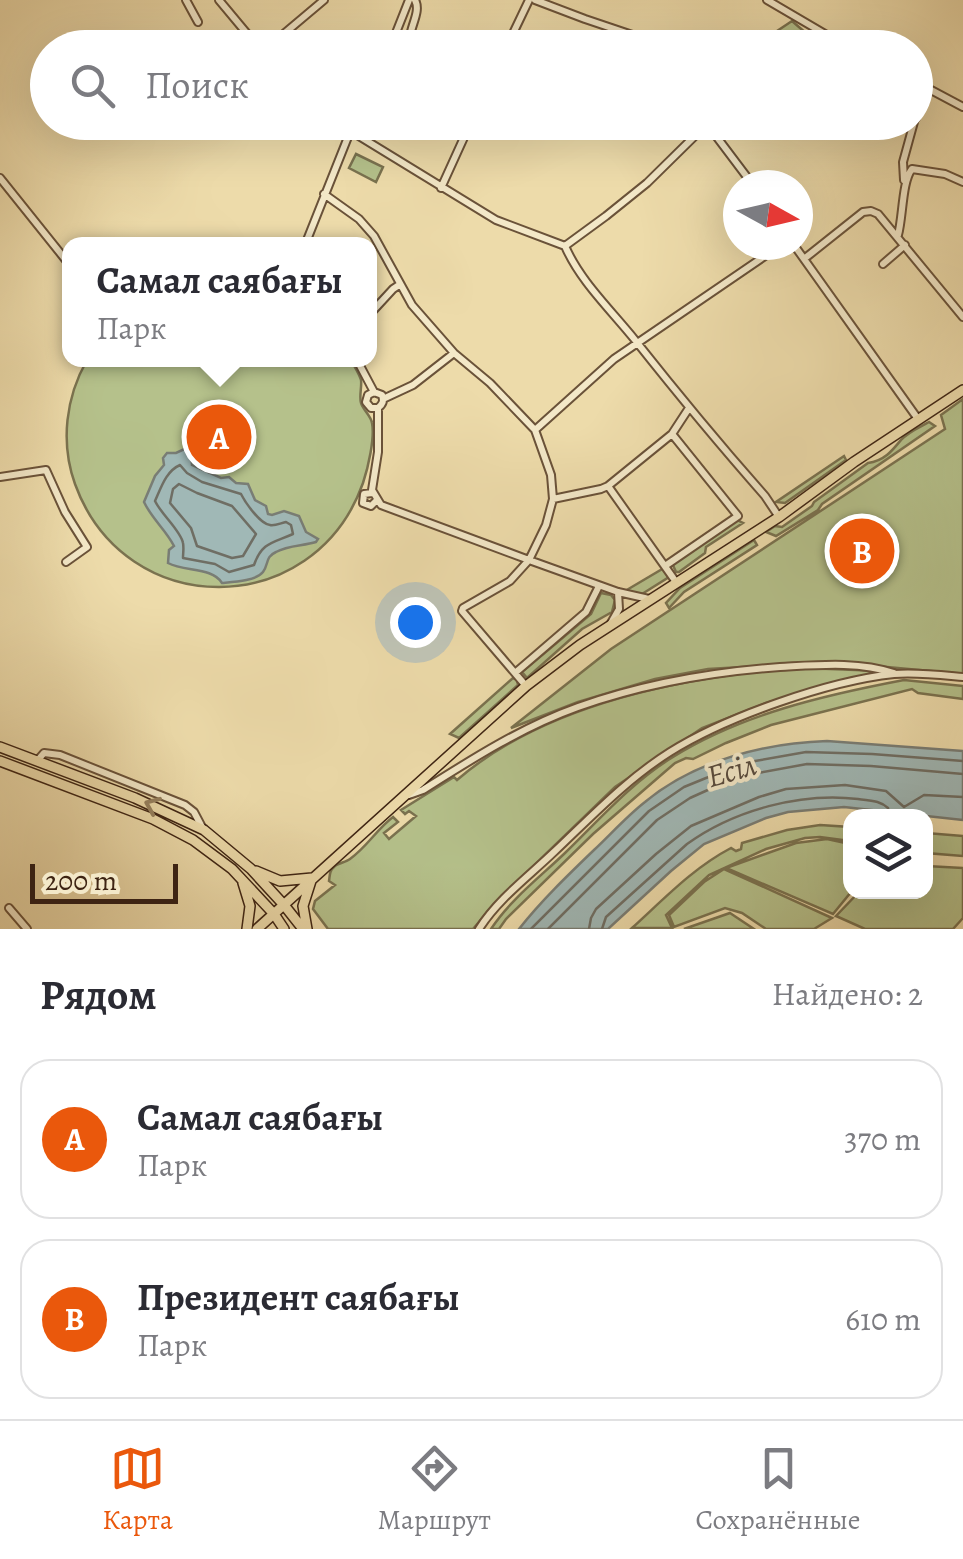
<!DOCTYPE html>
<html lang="ru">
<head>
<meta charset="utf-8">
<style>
  body { margin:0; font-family:Alegreya,serif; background:#f2f2f3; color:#2b2b33 }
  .controls { position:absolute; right:30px; bottom:30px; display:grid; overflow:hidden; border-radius:20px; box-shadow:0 10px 40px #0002 }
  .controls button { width:90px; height:90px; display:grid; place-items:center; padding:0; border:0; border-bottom:2px solid #e1e1e2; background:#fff; color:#2b2b33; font:50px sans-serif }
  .compass { position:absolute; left:723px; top:170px; width:90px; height:90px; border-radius:50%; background:#fff; box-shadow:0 10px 40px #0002; rotate:98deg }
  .scale { position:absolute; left:30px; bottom:25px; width:148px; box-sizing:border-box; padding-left:10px; border:5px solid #3e2413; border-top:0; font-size:28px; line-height:35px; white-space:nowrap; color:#3e2413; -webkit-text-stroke:8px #f3e8c8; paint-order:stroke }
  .you { position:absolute; left:415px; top:622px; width:35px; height:35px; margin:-25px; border:8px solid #fff; border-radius:50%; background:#1a73e8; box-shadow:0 0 0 15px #1a73e833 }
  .badge { display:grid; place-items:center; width:65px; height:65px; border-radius:50%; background:#ea580c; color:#fff; font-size:32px; font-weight:700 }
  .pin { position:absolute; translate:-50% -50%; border:5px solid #fff; box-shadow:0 2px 10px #0006 }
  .popup { position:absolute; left:62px; top:237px; width:315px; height:130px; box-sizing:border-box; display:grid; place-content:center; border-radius:20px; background:#fff; filter:drop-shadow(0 2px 8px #0005); font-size:32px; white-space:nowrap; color:#7c7c81 }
  .popup b { font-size:38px; color:#2b2b33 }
  .popup::after { content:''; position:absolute; left:50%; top:100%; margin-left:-20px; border:20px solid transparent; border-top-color:#fff }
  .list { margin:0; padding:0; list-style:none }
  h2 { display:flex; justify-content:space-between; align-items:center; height:130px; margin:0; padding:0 40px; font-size:42px }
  h2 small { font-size:32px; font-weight:400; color:#7c7c81 }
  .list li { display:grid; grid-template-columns:65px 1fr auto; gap:30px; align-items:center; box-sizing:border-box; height:160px; margin:0 20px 20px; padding:0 20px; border:2px solid #e1e1e2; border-radius:30px }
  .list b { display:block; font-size:38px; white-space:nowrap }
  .list p { margin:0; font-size:32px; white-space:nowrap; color:#7c7c81 }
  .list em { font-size:32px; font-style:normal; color:#7c7c81 }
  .icon { flex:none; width:55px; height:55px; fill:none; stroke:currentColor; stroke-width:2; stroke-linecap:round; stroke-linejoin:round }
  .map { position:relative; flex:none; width:963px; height:929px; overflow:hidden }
  .search { position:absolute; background:#fff; box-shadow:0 10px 40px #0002; left:30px; right:30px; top:30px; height:110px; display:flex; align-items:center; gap:25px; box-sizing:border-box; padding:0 35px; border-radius:55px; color:#7c7c81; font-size:38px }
  .sheet { height:490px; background:#fff }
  nav { display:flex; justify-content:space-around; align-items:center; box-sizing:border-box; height:140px; border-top:2px solid #e1e1e2; background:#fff; font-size:28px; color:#7c7c81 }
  nav a { display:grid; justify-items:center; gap:5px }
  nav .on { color:#ea580c }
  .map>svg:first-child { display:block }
  .green { fill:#b5c18b; stroke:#7a724f; stroke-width:2.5 }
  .water { fill:#a0b8b6; stroke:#797d75; stroke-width:2.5 }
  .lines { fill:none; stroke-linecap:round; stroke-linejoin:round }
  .shore { stroke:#6f6e64; stroke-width:2.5 }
  .minor-casing { stroke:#6a5239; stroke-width:10 }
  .major-casing { stroke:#3e2413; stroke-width:12 }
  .minor { stroke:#f3e8c8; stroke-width:6 }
  .major { stroke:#eddbaa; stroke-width:9 }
  .oneway { stroke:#96805e }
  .labels { text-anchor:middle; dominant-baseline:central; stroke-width:8; stroke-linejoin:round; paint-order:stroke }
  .water-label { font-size:32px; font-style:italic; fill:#56493c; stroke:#f3e8c8 }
</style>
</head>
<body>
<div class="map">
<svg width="963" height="929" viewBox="0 0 963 929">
  <rect width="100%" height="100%" fill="#eddbaa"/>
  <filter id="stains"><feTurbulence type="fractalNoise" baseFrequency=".002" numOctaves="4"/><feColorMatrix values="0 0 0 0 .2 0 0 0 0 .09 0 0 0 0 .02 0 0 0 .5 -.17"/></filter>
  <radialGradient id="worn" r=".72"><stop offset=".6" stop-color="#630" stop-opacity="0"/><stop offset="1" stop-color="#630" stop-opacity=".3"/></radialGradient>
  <path class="green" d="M792,21L822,47H772L777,31Z
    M356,154L383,167L376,182L349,168Z
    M87,360H351C354,366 359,373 361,380C362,387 359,396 361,403C363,410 371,416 372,423C375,438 368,468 363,483C314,621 125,622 75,484C60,442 66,397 87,360Z
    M963,399V674L833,662L708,669L655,679L578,702L511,728L611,649L945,429L941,415Z
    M929,422L935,426L822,504L818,510L776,536L766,532L775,526L782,527L812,506L814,502L868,463C884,461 892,451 901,440C908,432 920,427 929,422Z
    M844,456L846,460L785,503L776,502Z
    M737,520L743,523L706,547L705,553L679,572H676L672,563Z
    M754,540L757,545L684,592L669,608L666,603L680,588Z
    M664,568L669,577L642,594L625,591Z
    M601,593L611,595L615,600L612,612L582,629L527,678L522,672L591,614Z
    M803,668L882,671L766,703L702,728L615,787L495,903L473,929H328L313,909L315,901L335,885L329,881C330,875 329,871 335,866C339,863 346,862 350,859C367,847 377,829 393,817L398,822L384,833L389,839L416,816L409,811L405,814L401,810L454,777L457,780C546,703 689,675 803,668Z
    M513,678L517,680L518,685L459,738L450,734Z
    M904,680L963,686V699L918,693L912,689L771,725L726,743L693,759L686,758L675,763L593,834L506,919L499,929H491C510,900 540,877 565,853C599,820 633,781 673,757C742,714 825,695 904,680Z
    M820,825L850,827V841L820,837L805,838L766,849L709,875L666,915L672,928H632C665,898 693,868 731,848L736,851L741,849L742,843L787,830Z
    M926,833L963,836V856L926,853Z
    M827,839L850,844L851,892L833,914L726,868L796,843Z
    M926,866L963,868V918L953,929H865L836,916L859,892H926Z
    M724,869L832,918L814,929H766L742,913L725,908L674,927L669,915L704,882Z
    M730,913L754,929H684Z"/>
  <path class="water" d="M191,446L192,465L221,478L229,477L236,483L248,484L255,500L266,506L268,514L272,515L284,511L299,516L306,532L318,539L316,542C303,546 288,545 276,552C265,557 269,564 263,572C256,581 233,582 222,583C212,567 185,572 168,563L169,550L174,546C166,530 152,519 144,502L155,476L164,465L163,458L167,453H176Z
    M827,741L963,751V820L844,807L788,812L766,818L704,844L671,871L608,929H519C541,901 568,875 594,850C611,834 627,816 645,802C694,761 764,743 827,741Z"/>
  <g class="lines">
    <path class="shore" d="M180,465L187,473L202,482L241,494C245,502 260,524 270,525C275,526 281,523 286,522L291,525L293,534C273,543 262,542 254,565L229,572L215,564L183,558C183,553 184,548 183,543C181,531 161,514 155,501C161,488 166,471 180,465Z
      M179,484L197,493L232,506L256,534L243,556L232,558L197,546L191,528L170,503L173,489Z
      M531,929L649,811L684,787L706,778L755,761L806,752L872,754L963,761
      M548,929L657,820L690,798L710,789L758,773L807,764L871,766L963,774
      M589,929L591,918L596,909L656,854L691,826L759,797L786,789L845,785L886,791L904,807L924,795L963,797
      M602,929L606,917L687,844C734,810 801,792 858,799C870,801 879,800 888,808L889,816"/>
    <g class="minor-casing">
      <path id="minor" d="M186,0L198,22
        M219,0L259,48
        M415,0C421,11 411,25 410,37L433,48
        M535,0L585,19L671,48
        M767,0L849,48
        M267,48L324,0
        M390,48L409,0
        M506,48L529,0
        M916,82L963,107
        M916,118L925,87
        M336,122L496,220L565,246
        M702,122L707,124L753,185
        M354,135L359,122
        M0,178L69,264
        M904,180L903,162L914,122
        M441,188L471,122
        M324,194L359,219L374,236L412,305L454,353L490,383L535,430L551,475L553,499L546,525L529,560L618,592L649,599
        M898,235C903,217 902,181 912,169L945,174L963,182
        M305,245L350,132
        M794,245L918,419
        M565,246C580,281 611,310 635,340C677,393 720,445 765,496L779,517
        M565,246L606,216L647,183L709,122
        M804,259L863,212L871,211L878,214L963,317
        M883,264L905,245
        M369,315L393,289L399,285
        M357,360L374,392L382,395C384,401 383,404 378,408V452L372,490L381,505L529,560L510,581L463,608L462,611L526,686
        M374,392L368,395L366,402L371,408H378
        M383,399L413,385L454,353
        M535,430L614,359L781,245
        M672,434L689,408
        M0,477L46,470L65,512L87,547L66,562
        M372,493L364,494L363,503L371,506L376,501
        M553,499L601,489L608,486
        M665,566L738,516L672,434L608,486L676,582
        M611,623L619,609L618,592
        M515,673L586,612L599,586
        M37,761L44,753L60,755L185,805L194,812L203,829
        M409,795L423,790C472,759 522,727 578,707C643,684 711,672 780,667C818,665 858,661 894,673
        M9,908L27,929
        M479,929C498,899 529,876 554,852C591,817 627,779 670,752C726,717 828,681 894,674C916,672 941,675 963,677"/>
    </g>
    <g class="major-casing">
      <path id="major" d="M0,747L135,798L204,830L251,869L284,905L303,929
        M0,761L153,819L193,840L232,869L274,914L284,929
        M256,871L280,881L312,878
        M243,883L250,906L247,929
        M257,929L526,686L580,645L779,517L854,462L963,390
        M307,929L303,906L311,881"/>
    </g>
    <use href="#minor" class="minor"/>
    <use href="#major" class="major"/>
  </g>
  <defs><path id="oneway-chevron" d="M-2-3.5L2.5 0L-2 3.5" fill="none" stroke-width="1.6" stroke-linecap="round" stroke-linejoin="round" transform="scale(2.5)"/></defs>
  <use class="oneway" href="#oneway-chevron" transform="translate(152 805) rotate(-157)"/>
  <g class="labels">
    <g class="water-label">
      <text transform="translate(731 770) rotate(-16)">Есіл</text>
    </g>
  </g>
  <rect width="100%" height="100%" filter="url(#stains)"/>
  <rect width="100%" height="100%" fill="url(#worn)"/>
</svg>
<div class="controls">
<button><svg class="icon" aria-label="layers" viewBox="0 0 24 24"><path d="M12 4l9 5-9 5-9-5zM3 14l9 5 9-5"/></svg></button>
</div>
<svg class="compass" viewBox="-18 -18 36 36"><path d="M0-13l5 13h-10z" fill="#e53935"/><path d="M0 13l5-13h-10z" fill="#7c7c81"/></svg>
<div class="scale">200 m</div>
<div class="you"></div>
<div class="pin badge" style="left:219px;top:437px">A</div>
<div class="popup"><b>Самал саябағы</b>Парк</div>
<div class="pin badge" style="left:862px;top:551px">B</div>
<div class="search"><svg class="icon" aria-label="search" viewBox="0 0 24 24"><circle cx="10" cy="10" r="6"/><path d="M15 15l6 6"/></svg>Поиск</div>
</div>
<section class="sheet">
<h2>Рядом<small>Найдено: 2</small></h2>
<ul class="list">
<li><span class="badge">A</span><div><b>Самал саябағы</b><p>Парк</p></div><em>370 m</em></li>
<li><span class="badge">B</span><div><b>Президент саябағы</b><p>Парк</p></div><em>610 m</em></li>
</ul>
</section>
<nav>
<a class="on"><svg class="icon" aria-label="map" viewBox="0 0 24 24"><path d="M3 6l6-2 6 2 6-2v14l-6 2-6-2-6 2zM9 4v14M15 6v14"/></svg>Карта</a>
<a><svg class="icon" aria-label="directions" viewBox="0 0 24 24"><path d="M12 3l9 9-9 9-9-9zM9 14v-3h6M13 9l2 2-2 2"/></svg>Маршрут</a>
<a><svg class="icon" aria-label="saved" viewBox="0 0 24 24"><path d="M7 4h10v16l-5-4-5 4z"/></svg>Сохранённые</a>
</nav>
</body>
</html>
